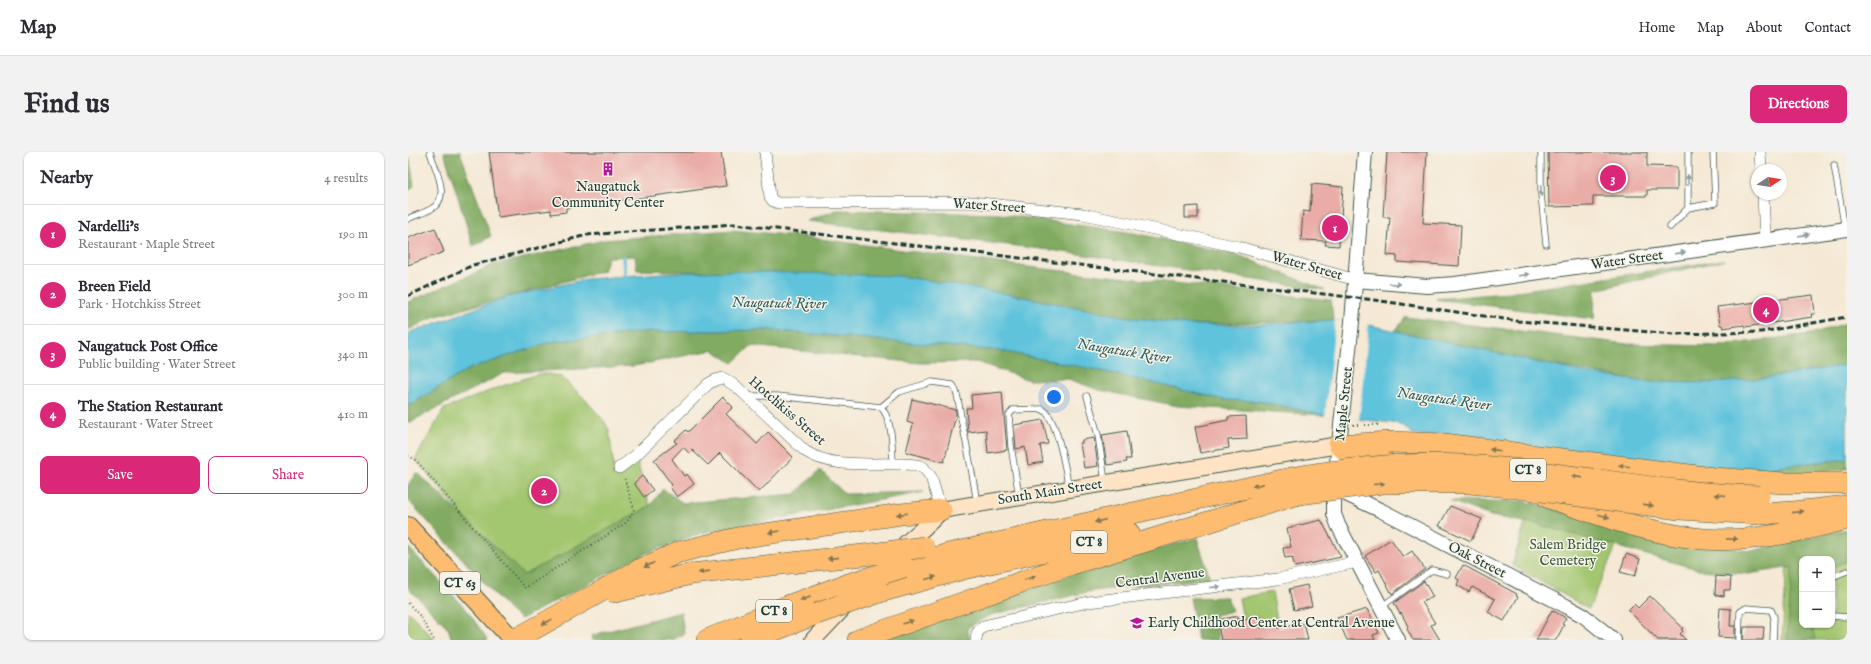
<!DOCTYPE html>
<html lang="en">
<head>
<meta charset="utf-8">
<style>
  body { margin:0; font-family:"IM FELL English",serif; background:#f2f2f3; color:#2b2b33 }
  .controls { position:absolute; right:12px; bottom:12px; display:grid; overflow:hidden; border-radius:8px; box-shadow:0 1px 3px #0004 }
  .controls button { width:36px; height:36px; display:grid; place-items:center; padding:0; border:0; border-bottom:1px solid #e1e1e2; background:#fff; color:#2b2b33; font:20px sans-serif }
  .compass { position:absolute; left:1343px; top:12px; width:36px; height:36px; border-radius:50%; background:#fff; box-shadow:0 1px 3px #0004; rotate:78deg }
  .you { position:absolute; left:646px; top:245px; width:14px; height:14px; margin:-10px; border:3px solid #fff; border-radius:50%; background:#1a73e8; box-shadow:0 0 0 6px #1a73e833 }
  .badge { display:grid; place-items:center; width:26px; height:26px; border-radius:50%; background:#db2777; color:#fff; font-size:13px; font-weight:700 }
  .pin { position:absolute; translate:-50% -50%; border:2px solid #fff; box-shadow:0 1px 4px #0006 }
  .list { margin:0; padding:0; list-style:none }
  h2 { display:flex; justify-content:space-between; align-items:center; height:52px; margin:0; padding:0 16px; font-size:17px }
  h2 small { font-size:13px; font-weight:400; color:#7c7c81 }
  .list li { display:grid; grid-template-columns:26px 1fr auto; gap:12px; align-items:center; box-sizing:border-box; height:60px; padding:0 16px; border-top:1px solid #e1e1e2 }
  .list b { display:block; font-size:15px; white-space:nowrap }
  .list p { margin:0; font-size:13px; white-space:nowrap; color:#7c7c81 }
  .list em { font-size:13px; font-style:normal; color:#7c7c81 }
  .actions { display:flex; gap:8px; padding:12px 16px }
  .actions a { flex:1; padding:9px 0; border:1px solid #db2777; border-radius:8px; text-align:center; font-size:14px; color:#db2777 }
  .actions .main { background:#db2777; color:#fff }
  .map { position:relative; flex:none; width:1439px; height:488px; overflow:hidden; border-radius:8px }
  header { display:flex; align-items:center; gap:24px; box-sizing:border-box; height:56px; padding:0 20px; background:#fff; border-bottom:1px solid #e1e1e2 }
  header strong { font-size:19px }
  nav { display:flex; gap:22px; margin-inline-start:auto; font-size:14px }
  .intro { display:flex; align-items:center; justify-content:space-between; box-sizing:border-box; height:96px; padding:0 24px }
  h1 { margin:0; font-size:28px }
  .button { padding:10px 18px; border-radius:8px; background:#db2777; color:#fff; font-size:14px; font-weight:700 }
  main { display:flex; gap:24px; padding:0 24px }
  aside { flex:1; background:#fff; border-radius:8px; box-shadow:0 1px 3px #0004 }
  .map>svg:first-child { display:block }
  .green { fill:#a3c66f; stroke:#618252; fill-rule:evenodd }
  .forest { fill:#82ab62; stroke:#50744b }
  .water { fill:#5ec3dc; stroke:#3e8088 }
  .pier { fill:#f5e9d5 }
  .lines { fill:none; stroke-linecap:round; stroke-linejoin:round }
  .stream { stroke:#5ec3dc; stroke-width:3.5 }
  .building { fill:#eaaca6 }
  .service-casing { stroke:#3f574c; stroke-width:7 }
  .minor-casing { stroke:#3f574c; stroke-width:12 }
  .tertiary-casing { stroke:#3f574c; stroke-width:16 }
  .secondary-casing { stroke:#3f574c; stroke-width:18 }
  .primary-casing { stroke:#3f574c; stroke-width:20 }
  .motorway-casing { stroke:#3f574c; stroke-width:22 }
  .path { stroke:#3f574c; stroke-width:2; stroke-dasharray:1 3; stroke-linecap:butt }
  .service { stroke:#fff; stroke-width:5.5 }
  .minor { stroke:#fff; stroke-width:11 }
  .tertiary { stroke:#fff; stroke-width:14 }
  .secondary { stroke:#fee4c5; stroke-width:16 }
  .primary { stroke:#fdbc6f; stroke-width:18 }
  .motorway { stroke:#fdbc6f; stroke-width:21 }
  .rail { stroke:#1f3d34; stroke-width:3; stroke-dasharray:6 3; stroke-linecap:butt }
  .motorway-bridge-casing { stroke:#3f574c; stroke-width:22; stroke-linecap:butt }
  .motorway-bridge { stroke:#fdbc6f; stroke-width:21 }
  .oneway { fill:#8f9e9a }
  .oneway2 { fill:#83764f }
  .labels { text-anchor:middle; dominant-baseline:central; stroke-width:3; stroke-linejoin:round; paint-order:stroke }
  .shield { fill:#f7f3e8; stroke:#60746a; stroke-width:1 }
  .shield-label { font-size:13px; font-weight:bold; fill:#1f3d34 }
  .poi-label { font-size:14px; fill:#1f3d34; stroke:#f7f3e8 }
  .street-label { font-size:14px; fill:#1f3d34; stroke:#f7f3e8 }
  .park-label { font-size:14px; fill:#395840; stroke:#f7f3e8 }
  .water-label { font-size:15px; font-style:italic; fill:#2f5e5e; stroke:#f7f3e8 }
</style>
</head>
<body>
<header>
<strong>Map</strong>
<nav><a>Home</a><a>Map</a><a>About</a><a>Contact</a></nav>
</header>
<div class="intro"><h1>Find us</h1><a class="button">Directions</a></div>
<main>
<aside>
<h2>Nearby<small>4 results</small></h2>
<ul class="list">
<li><span class="badge">1</span><div><b>Nardelli's</b><p>Restaurant · Maple Street</p></div><em>190 m</em></li>
<li><span class="badge">2</span><div><b>Breen Field</b><p>Park · Hotchkiss Street</p></div><em>300 m</em></li>
<li><span class="badge">3</span><div><b>Naugatuck Post Office</b><p>Public building · Water Street</p></div><em>340 m</em></li>
<li><span class="badge">4</span><div><b>The Station Restaurant</b><p>Restaurant · Water Street</p></div><em>410 m</em></li>
</ul>
<div class="actions"><a class="main">Save</a><a>Share</a></div>
</aside>
<div class="map">
<svg width="1439" height="488" viewBox="0 0 1439 488">
  <rect width="100%" height="100%" fill="#f7f3e8"/>
  <filter id="ink" filterUnits="userSpaceOnUse"><feTurbulence type="fractalNoise" baseFrequency=".025" numOctaves="2"/><feDisplacementMap in="SourceGraphic" scale="8" xChannelSelector="R" yChannelSelector="G"/><feConvolveMatrix kernelMatrix="1 2 1 2 8 2 1 2 1" color-interpolation-filters="sRGB"/></filter>
  <filter id="wash" filterUnits="userSpaceOnUse"><feTurbulence type="fractalNoise" baseFrequency=".012" numOctaves="4" result="noise"/><feDisplacementMap in="SourceGraphic" scale="16" xChannelSelector="R" yChannelSelector="G"/><feGaussianBlur stdDeviation="0.9" result="paint"/><feColorMatrix in="noise" values="0 0 0 0 0 0 0 0 0 0 0 0 0 0 0 0 0 1.4 0 .05"/><feComposite in="paint" operator="in"/></filter>
  <g filter="url(#wash)">
    <rect width="100%" height="100%" fill="#f5e9d5"/>
    <path class="green" d="M130,222H141L153,225L176,246L196,269L201,278L207,324L229,310L242,354L117,436L7,307L36,257L89,236Z
      M1124,350L1215,378L1181,457L1104,413Z
      M1439,382V488H1374L1380,396ZM1394,407H1424V473H1394Z
      M864,440L870,473L853,476L851,464L835,467L831,446Z
      M0,459L26,487L27,488H0Z"/>
    <path class="forest" d="M36,0H52L83,84L65,94Z
      M1,3L6,34L0,38V4Z
      M429,58L591,62L726,81L830,103L917,138L642,98L399,69Z
      M324,78L390,84L628,116L923,148L925,168L780,173L715,164L600,142L493,124L229,118L227,104L200,105L195,119L25,165L0,178V150L85,113L196,88Z
      M1316,108L1187,138L1186,167L1028,147L1098,141Z
      M998,165L1219,192L1308,194L1402,182L1439,171V213L1357,226L1305,231L1237,230L1100,205L987,179Z
      M361,178L593,199L694,219L817,248L851,249L915,263L770,254L691,238L660,227L621,228L569,210L512,211L343,194L325,211L305,198L226,214L96,221L0,271V254L61,217L142,190L234,180Z
      M1439,307V317C1411,321 1386,321 1358,319L1371,314Z
      M412,318L437,342L516,340L293,381L239,401L113,467L102,459L0,348V333L9,320L116,423L242,354L255,337L275,351L387,342Z
      M1042,349H1116L1244,386L1343,399L1439,377V409L1424,415V407H1394V473H1404L1407,488H1379L1384,415L1340,422L1293,418L1128,372L1083,364Z
      M789,386L802,426L684,439L582,463L559,476L562,488H473C577,450 682,414 789,386Z
      M0,395L58,457L80,488H44L40,476L0,436Z
      M819,445L824,459L807,463L810,488H790L782,446Z
      M273,460L276,482L264,488H183L185,483Z"/>
    <path class="water" d="M322,119L493,124L600,142L715,164L780,173H845L925,168L961,173L1178,221L1237,230L1305,231L1357,226L1439,213V307L1371,314L1350,322L1005,282L993,272L915,263L851,249L817,248L694,219L593,199L361,178L234,180L142,190L61,217L0,254V182L3,180L99,145L179,127L255,121Z"/>
    <path class="pier" d="M927,168L961,171L951,268L917,264Z"/>
    <g class="lines">
      <path class="stream" d="M215,104L217,129"/>
    </g>
    <g id="blocks">
      <path class="building" d="M81,0H313L318,34L158,56V60L143,62V58L90,65Z
        M979,0H1019L1015,71L1053,73L1051,114L989,110V104L979,103L982,65H975Z
        M1140,0H1239V14L1269,15V38H1239V44H1185V54L1141,55Z
        M904,32L935,35L931,94L917,93L918,89L893,88L895,59L902,60Z
        M790,54V66H777V55Z
        M27,76L36,100L0,113V86Z
        M1405,143L1407,162H1403L1404,165L1337,175L1336,173L1315,176L1314,173H1312L1309,155Z
        M594,240L599,298L580,301L578,278L560,280L558,256H564L563,243Z
        M315,245L325,255L318,262L349,292L360,280L385,305L351,340L312,301L300,313L284,298L281,301L275,295L264,307L276,324L279,322L286,332L269,345L262,335L264,333L246,308L269,291L266,289L278,278L280,280Z
        M504,247L548,258V263L536,310L498,300L505,272L499,270Z
        M838,264L839,287L820,288L821,296L792,301L787,275L820,268V265Z
        M635,268L640,292L632,293L635,310L620,313L617,295L608,297L606,273Z
        M719,279L723,307H718L719,310L699,313L694,283Z
        M686,286L690,314L676,316L672,291H674V288Z
        M234,324L245,338L236,345L226,331Z
        M1042,354L1074,367L1063,389L1031,374Z
        M913,368L933,405L887,415L884,405L877,406L875,396L883,395L879,376Z
        M983,387L995,405L1004,399L1017,417L984,442L971,418L968,420L957,404Z
        M1218,402L1232,407L1227,424L1212,420Z
        M1055,413L1109,442L1108,444L1110,445L1096,469L1080,460L1087,447L1064,435L1061,440L1049,433L1051,428L1048,426Z
        M1308,424L1323,425L1322,438H1316V444L1307,443Z
        M1016,429L1025,445L1014,450L1027,471L1023,473L1032,488H1005L999,477L1000,474L993,461L992,462L986,451Z
        M899,433L904,454L886,458L881,437Z
        M1242,444L1275,476L1273,477L1275,479L1272,482L1278,488H1250L1220,458L1226,452L1230,456Z
        M1312,456L1323,457L1322,474H1327V486L1310,485Z
        M959,457L971,481L965,483L967,488H939L929,466Z
        M1144,458L1158,466L1154,472L1156,473L1148,488H1128Z
        M830,464V468L851,464L853,476L870,473L871,476L896,471L900,488H813L809,468Z
        M1336,475H1356L1355,488H1335Z"/>
    </g>
  </g>
  <g filter="url(#ink)">
    <use href="#blocks" fill-opacity="0" stroke="#3f574c" stroke-width="1"/>
    <g class="lines">
      <g class="service-casing">
        <path id="service" d="M1133,0V42L1138,92
          M1280,0V56
          M1426,13L1437,77
          M0,67C7,63 16,61 23,57C44,46 27,17 22,0
          M1262,75L1280,56L1307,51L1305,0
          M341,244H369L473,255C485,269 484,294 485,312
          M679,244L690,283L697,329
          M473,255L491,240L524,230L545,233C551,242 551,255 553,266C559,294 565,323 569,352
          M611,344L603,294L601,263L605,258L634,257C649,264 658,320 661,337
          M1424,425L1439,419
          M973,455L1024,418L1039,422
          M1424,464L1439,465
          M1331,488L1332,460L1338,456L1363,458L1366,465L1365,488"/>
      </g>
      <g class="minor-casing">
        <path id="minor" d="M357,0L362,45L365,49L370,51L563,50L675,62L831,95L948,128
          M1352,0L1353,18
          M1355,42L1357,88
          M211,316L227,304L300,232L307,228L315,226L329,235L397,299C423,316 458,311 488,312C497,312 507,311 515,315L523,325L533,358
          M568,488L569,481L575,474L680,450L870,427L949,410"/>
      </g>
      <g class="tertiary-casing">
        <path id="tertiary" d="M957,0L944,170L926,339V362L930,373L990,488
          M948,128L1019,134L1047,132L1439,77
          M929,339L938,342L974,359L1158,454L1176,464L1206,488"/>
      </g>
      <g class="secondary-casing">
        <path id="secondary" d="M488,401C502,386 521,374 533,358L931,293
          M405,488L440,451"/>
      </g>
      <g class="primary-casing">
        <path id="primary" d="M0,374L105,488"/>
      </g>
      <g class="motorway-casing">
        <path id="motorway" d="M931,293C946,306 959,309 978,311
          M931,293L983,290L1036,292L1305,326L1376,331H1439
          M1139,345C1189,362 1241,382 1295,387C1344,391 1392,379 1439,367
          M1351,362L1386,360L1439,354
          M496,415L540,402L888,325
          M207,440L283,422L464,402
          M472,440L559,416L721,381
          M106,488L233,417L271,400L330,386L493,362L533,358
          M299,488L379,454L434,434
          M342,488L408,462
          M450,488L661,413L891,342"/>
      </g>
      <path class="path" d="M945,273H971
        M0,304L7,307L117,436L219,370L226,357L216,325
        M0,451L12,464L26,488"/>
      <use href="#service" class="service"/>
      <use href="#minor" class="minor"/>
      <use href="#tertiary" class="tertiary"/>
      <use href="#secondary" class="secondary"/>
      <use href="#primary" class="primary"/>
      <use href="#motorway" class="motorway"/>
      <path class="rail" d="M0,144L65,113L179,83L326,72L966,148L1110,169L1267,182L1353,180L1439,165"/>
      <g class="motorway-bridge-casing">
        <path id="motorway-bridge" d="M888,325C948,315 1008,309 1069,314C1163,320 1256,342 1351,344
          M891,342L975,331H1061L1102,335L1271,357L1351,362
          M464,402L516,395
          M434,434L496,415
          M408,462L472,440"/>
      </g>
      <use href="#motorway-bridge" class="motorway-bridge"/>
    </g>
    <defs><path id="oneway-solid" d="M-6-.8H1V-3.2L6.5 0L1 3.2V.8H-6Z"/></defs>
    <g class="oneway">
      <use href="#oneway-solid" transform="translate(1280 28) rotate(-90)"/>
      <use href="#oneway-solid" transform="translate(1133 39) rotate(89)"/>
      <use href="#oneway-solid" transform="translate(1396 83) rotate(-8)"/>
      <use href="#oneway-solid" transform="translate(1272 101) rotate(-8)"/>
      <use href="#oneway-solid" transform="translate(1116 123) rotate(-8)"/>
      <use href="#oneway-solid" transform="translate(987 132) rotate(4)"/>
      <use href="#oneway-solid" transform="translate(807 435) rotate(-7)"/>
    </g>
    <g class="oneway2">
      <use href="#oneway-solid" transform="translate(1087 298) rotate(-173)"/>
      <use href="#oneway-solid" transform="translate(1216 314) rotate(-173)"/>
      <use href="#oneway-solid" transform="translate(1169 325) rotate(-172)"/>
      <use href="#oneway-solid" transform="translate(971 332) rotate(-5)"/>
      <use href="#oneway-solid" transform="translate(850 333) rotate(167)"/>
      <use href="#oneway-solid" transform="translate(1312 343) rotate(-176)"/>
      <use href="#oneway-solid" transform="translate(1240 353) rotate(8)"/>
      <use href="#oneway-solid" transform="translate(1390 360) rotate(-6)"/>
      <use href="#oneway-solid" transform="translate(494 362) rotate(173)"/>
      <use href="#oneway-solid" transform="translate(1196 364) rotate(17)"/>
      <use href="#oneway-solid" transform="translate(692 369) rotate(167)"/>
      <use href="#oneway-solid" transform="translate(366 380) rotate(172)"/>
      <use href="#oneway-solid" transform="translate(1324 387) rotate(-1)"/>
      <use href="#oneway-solid" transform="translate(425 406) rotate(174)"/>
      <use href="#oneway-solid" transform="translate(241 413) rotate(154)"/>
      <use href="#oneway-solid" transform="translate(296 420) rotate(172)"/>
      <use href="#oneway-solid" transform="translate(523 426) rotate(-15)"/>
      <use href="#oneway-solid" transform="translate(622 426) rotate(-19)"/>
      <use href="#oneway-solid" transform="translate(397 447) rotate(159)"/>
      <use href="#oneway-solid" transform="translate(139 470) rotate(151)"/>
      <use href="#oneway-solid" transform="translate(500 470) rotate(-20)"/>
    </g>
  </g>
  <defs>
    <g id="building-bare" transform="scale(1.08)"><path d="M-4-6H4V6H1V3H-1V6H-4ZM-2.5-4.3h1.7v1.8h-1.7ZM.8-4.3h1.7v1.8H.8ZM-2.5-1h1.7V.8h-1.7ZM.8-1h1.7V.8H.8Z" fill="#b5179e" stroke="#f7f3e8" stroke-width="2.5" paint-order="stroke"/></g>
    <g id="school-bare" transform="scale(1.08)"><path d="M0-5L7-2L0 1L-7-2ZM-4 1L0 2.5L4 1V4Q0 6-4 4Z" fill="#b5179e" stroke="#f7f3e8" stroke-width="2.5" paint-order="stroke"/></g>
  </defs>
  <g fill-rule="evenodd">
    <use href="#building-bare" x="200" y="17"/>
    <use href="#school-bare" x="729" y="471"/>
  </g>
  <g class="labels">
    <g class="shield">
      <rect x="1102" y="307" width="36" height="22" rx="3"/>
      <rect x="663" y="379" width="36" height="22" rx="3"/>
      <rect x="32" y="420" width="40" height="22" rx="3"/>
      <rect x="348" y="448" width="36" height="22" rx="3"/>
    </g>
    <g class="shield-label">
      <text x="1120" y="318">CT 8</text>
      <text x="681" y="390">CT 8</text>
      <text x="52" y="431">CT 63</text>
      <text x="366" y="459">CT 8</text>
    </g>
    <g class="poi-label">
      <text x="200" y="35">Naugatuck<tspan x="200" dy="16">Community Center</tspan></text>
      <text x="740" y="471" text-anchor="start">Early Childhood Center at Central Avenue</text>
    </g>
    <g class="street-label">
      <text transform="translate(581 54) rotate(4)">Water Street</text>
      <text transform="translate(1219 108) rotate(-8)">Water Street</text>
      <text transform="translate(899 114) rotate(16)">Water Street</text>
      <text transform="translate(936 252) rotate(-84)">Maple Street</text>
      <text transform="translate(379 259) rotate(41)">Hotchkiss Street</text>
      <text transform="translate(642 340) rotate(-9)">South Main Street</text>
      <text transform="translate(1069 408) rotate(27)">Oak Street</text>
      <text transform="translate(752 426) rotate(-7)">Central Avenue</text>
    </g>
    <g class="park-label">
      <text x="1160" y="393">Salem Bridge<tspan x="1160" dy="16">Cemetery</tspan></text>
    </g>
    <g class="water-label">
      <text transform="translate(371 151) rotate(1)">Naugatuck River</text>
      <text transform="translate(716 199) rotate(9)">Naugatuck River</text>
      <text transform="translate(1036 247) rotate(8)">Naugatuck River</text>
    </g>
  </g>
</svg>
<div class="controls">
<button>+</button>
<button>−</button>
</div>
<svg class="compass" viewBox="-18 -18 36 36"><path d="M0-13l5 13h-10z" fill="#e53935"/><path d="M0 13l5-13h-10z" fill="#7c7c81"/></svg>
<div class="you"></div>
<div class="pin badge" style="left:927px;top:76px">1</div>
<div class="pin badge" style="left:136px;top:339px">2</div>
<div class="pin badge" style="left:1205px;top:26px">3</div>
<div class="pin badge" style="left:1358px;top:158px">4</div>
</div>
</main>
</body>
</html>
